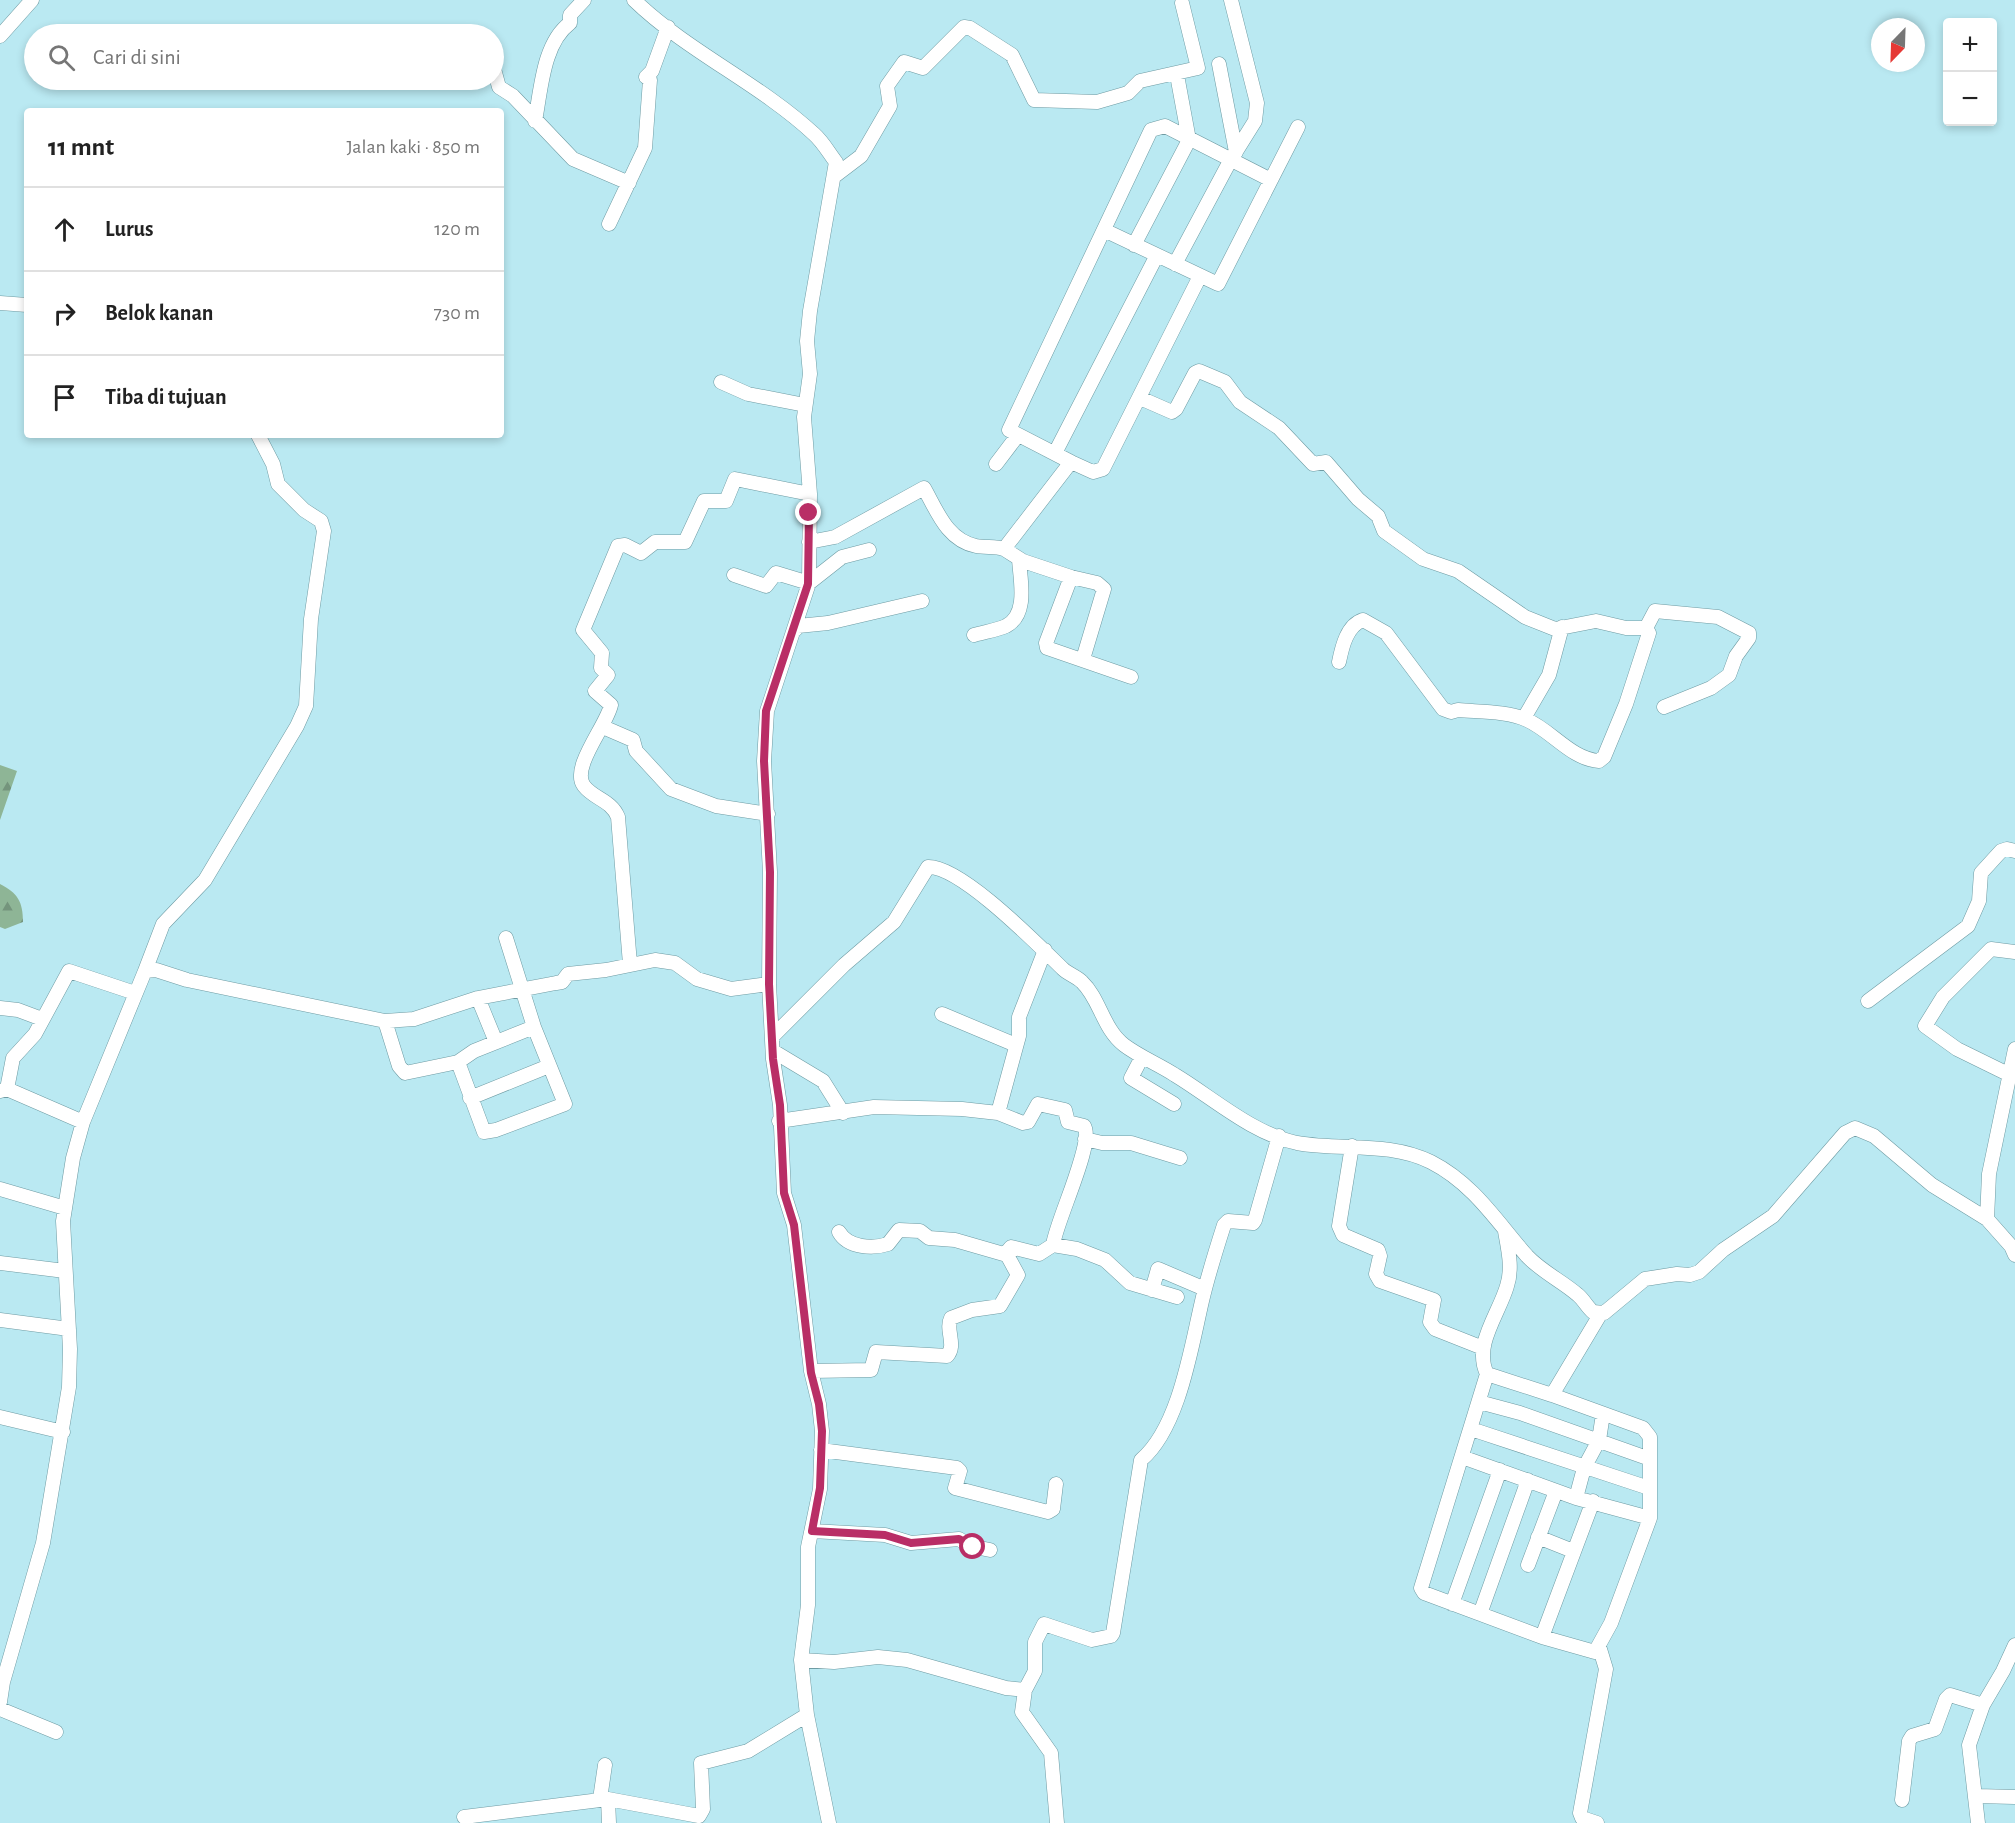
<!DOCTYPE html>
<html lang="id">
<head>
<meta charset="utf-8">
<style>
  body { margin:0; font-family:"Alegreya Sans",sans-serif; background:#f2f2f2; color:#222 }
  .controls { position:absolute; right:18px; top:18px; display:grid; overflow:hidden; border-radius:6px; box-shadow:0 3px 9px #0003 }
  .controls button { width:54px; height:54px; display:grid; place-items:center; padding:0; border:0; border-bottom:2px solid #e0e0e0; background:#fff; color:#222; font:30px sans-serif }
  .compass { position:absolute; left:1871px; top:18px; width:54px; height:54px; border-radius:50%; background:#fff; box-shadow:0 3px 9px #0003; rotate:203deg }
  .stop { position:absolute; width:18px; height:18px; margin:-14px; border:4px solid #b92e66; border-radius:50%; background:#fff }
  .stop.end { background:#b92e66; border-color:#fff; box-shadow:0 2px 6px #0008 }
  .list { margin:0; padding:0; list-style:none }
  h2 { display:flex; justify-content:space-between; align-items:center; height:78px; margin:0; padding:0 24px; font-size:26px }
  h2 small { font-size:20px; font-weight:400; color:#767676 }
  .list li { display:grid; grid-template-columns:39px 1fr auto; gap:18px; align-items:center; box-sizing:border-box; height:84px; padding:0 24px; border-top:2px solid #e0e0e0 }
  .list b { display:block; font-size:22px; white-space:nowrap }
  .list em { font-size:20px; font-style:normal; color:#767676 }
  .icon { flex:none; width:33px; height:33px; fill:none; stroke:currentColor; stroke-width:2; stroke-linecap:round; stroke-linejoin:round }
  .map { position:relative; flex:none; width:2015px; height:1823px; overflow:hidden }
  .search { position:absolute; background:#fff; box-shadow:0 3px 9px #0003; left:24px; top:24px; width:480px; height:66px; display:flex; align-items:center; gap:15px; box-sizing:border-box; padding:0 21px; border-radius:33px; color:#767676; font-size:22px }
  .panel { position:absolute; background:#fff; box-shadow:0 3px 9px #0003; left:24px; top:108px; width:480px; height:330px; border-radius:6px }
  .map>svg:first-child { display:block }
  .forest { fill:url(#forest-firs) }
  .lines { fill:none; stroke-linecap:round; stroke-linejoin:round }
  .minor-casing { stroke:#6e9ba3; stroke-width:15 }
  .minor { stroke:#fff; stroke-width:14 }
  .route { stroke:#b92e66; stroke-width:8 }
</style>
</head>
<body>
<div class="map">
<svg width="2015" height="1823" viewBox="0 0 2015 1823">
  <defs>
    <pattern id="forest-firs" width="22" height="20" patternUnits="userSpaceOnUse" patternTransform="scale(1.5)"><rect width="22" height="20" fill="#8eb596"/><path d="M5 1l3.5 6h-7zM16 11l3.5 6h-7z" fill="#74947c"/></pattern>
  </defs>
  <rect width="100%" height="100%" fill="#bae9f2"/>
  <path class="forest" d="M0,765L17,771L0,820Z
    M0,884C18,893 23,902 23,922L5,929L0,927Z"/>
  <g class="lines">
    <g class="minor-casing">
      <path id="minor" d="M634,0C688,52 759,83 814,134C823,142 829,153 836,162L810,311L807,341L810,374L804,417L810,494L809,583L767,711L764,761L770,872L769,984L773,1059L780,1105L784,1193L794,1225L811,1371L819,1404L822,1431L820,1489L808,1547V1605L801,1660L807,1715L829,1823
        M0,36L32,0
        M1219,64L1236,152
        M494,69L499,87L513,96L573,159L629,183
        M535,121C541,90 543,43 570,23V15L584,0
        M836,175L861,156L890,106L887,86L904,62L923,68L964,27L970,28L1012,55L1034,100L1097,102L1128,93L1140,81L1198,68L1182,3
        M609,224L645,148L650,80L646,77L652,71L668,27
        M1104,230L1218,284L1298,127
        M1134,245L1189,140L1177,75
        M1175,264L1230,161L1255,121L1257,103L1231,0
        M0,303L27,305
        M721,382L748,394L805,405
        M1140,398L1172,412L1176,409L1195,373L1199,371L1225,382L1240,402L1279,428L1313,464L1326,462L1358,499L1378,516L1384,531L1423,559L1458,571L1525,617L1555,629L1596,621L1626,628H1646
        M1055,453L1156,257
        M1071,462L1093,472L1103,469L1200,276
        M996,464L1018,435
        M809,542L835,537L924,488C937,511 947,540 976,546C986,548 995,546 1004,549L1071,462L1009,430L1151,130L1165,126L1271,180
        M1004,549L1023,561L1071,577L1046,643L1047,648L1131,677
        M734,575L766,586L776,573L809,583L842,557L869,550
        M1071,577L1097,583L1104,589L1083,659
        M796,629L798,626L828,623L922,601
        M974,635C984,632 997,630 1006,626C1029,614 1020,579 1019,559
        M1339,662C1342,647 1347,625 1363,620L1386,633L1443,709L1451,712L1458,710C1479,712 1507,711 1527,720C1552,731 1571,759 1599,761L1604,757L1626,704L1649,633L1646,628L1655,611L1718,617L1749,633V638L1736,656L1729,675L1711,688L1664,707
        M1524,718L1549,675L1562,627
        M603,727L633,740L636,751L671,789L716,806L768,814
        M630,964L618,817C611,800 594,799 584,786C570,768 607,725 611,705L595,691L608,675L601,668L602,653L583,630L618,546L625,545L641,553L655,542H685L704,501H726L735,479L810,494
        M145,971L163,924L205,880L297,726L306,706L311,619L324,531L321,521L304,510L278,484L273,464L258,435
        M478,998L496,1042
        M1868,1001L1968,926L1979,901L1981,873L2001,851L2007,849L2015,851
        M0,1008L18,1010L42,1019
        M942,1014L1016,1045
        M385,1021L399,1066L405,1073L458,1062L474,1051L534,1027
        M772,1037L844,965L894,922L928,867C961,866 1037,944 1063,969C1068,974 1076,976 1082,982C1100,999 1103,1029 1124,1045C1140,1057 1158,1064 1175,1075C1213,1098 1253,1134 1297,1143C1342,1151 1389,1141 1431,1162C1474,1184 1497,1222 1527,1256C1542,1272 1562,1281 1578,1295C1584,1300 1587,1307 1593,1312L1604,1313L1645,1279L1677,1274L1690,1275L1699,1272L1723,1250L1773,1216L1845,1133L1855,1128L1874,1136L1932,1185L1987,1219
        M2015,1049L1989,1174L1987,1219L2011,1246L2015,1255
        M773,1051L823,1081L843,1113
        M1142,1057L1131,1078L1174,1104
        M458,1062L484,1132L496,1130L565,1104L534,1027L506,938
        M2008,1074L1957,1049L1925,1026L1943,997L1991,949L2015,952
        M7,1089L13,1058L35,1034L69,971L135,993
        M0,1091L7,1089L83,1122
        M470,1098L549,1066
        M998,1113L1019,1036V1017L1045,950
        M779,1121L874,1107L962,1109L998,1113L1023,1123L1028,1122L1038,1104L1065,1110L1068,1122L1084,1126C1095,1142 1056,1221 1053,1245
        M1085,1139L1102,1143H1131L1180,1158
        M1352,1146L1339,1226L1343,1235L1378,1250L1380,1256L1376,1274L1380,1281L1434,1300L1430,1322L1435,1329L1483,1348
        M0,1189L65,1208
        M1505,1231C1508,1249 1513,1268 1507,1286C1499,1314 1473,1345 1487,1374L1552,1395L1601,1313
        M839,1232C848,1248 873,1249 888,1244L899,1230L920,1231L929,1238L955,1240L1007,1255
        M0,1263L65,1271
        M1152,1290L1158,1269L1205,1289
        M0,1320L69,1329
        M811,1371L871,1370L876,1352L947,1356C957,1345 945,1330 951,1318L972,1310L1000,1306L1018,1275L1006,1253L1011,1247L1039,1254L1053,1245L1077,1249L1105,1260L1130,1283L1177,1297
        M1487,1374L1421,1588L1424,1593L1542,1637L1595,1652L1611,1623L1650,1518V1437L1643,1428L1552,1395
        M1479,1402L1520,1413L1650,1459
        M0,1417L63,1432
        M1471,1429L1649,1488
        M821,1450L957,1468L960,1471L955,1488L1048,1512L1053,1509L1056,1484
        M1462,1457L1576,1498L1650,1518
        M1576,1498L1584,1468L1599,1440L1603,1414
        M812,1531L885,1535L911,1543L959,1539L970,1546L990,1550
        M1538,1537L1573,1551
        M1528,1565L1556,1491
        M1452,1604L1500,1470
        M1480,1614L1528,1480
        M1542,1637L1593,1501
        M801,1660L834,1662L878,1657L907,1660L1006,1688L1025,1690
        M0,1702L3,1682L43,1543L69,1387L70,1349L63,1221L73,1158L83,1122L145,971L156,970L187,980L385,1021L414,1019L478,998L556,983L562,982L568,974L606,970L655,960L675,963L697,979L731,989L769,984
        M0,1709L56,1732
        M1977,1796L2015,1797
        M600,1799L605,1765
        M608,1799L609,1823
        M1902,1800L1909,1741L1912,1736L1935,1729L1946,1699L1950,1695L1983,1705
        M464,1817L608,1799L699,1816L703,1809L701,1763L748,1751L807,1715
        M1057,1823L1051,1753L1022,1712L1025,1690L1035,1671V1642L1044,1624L1092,1640L1111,1636L1113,1633L1141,1460C1179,1428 1191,1348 1202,1301C1208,1275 1216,1250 1224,1225L1228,1221L1253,1223L1255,1220L1279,1136
        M1597,1823L1582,1818L1580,1813L1606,1669L1599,1646
        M1978,1823L1969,1745L1983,1705L2003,1671L2015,1645"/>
    </g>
    <use href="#minor" class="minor"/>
  </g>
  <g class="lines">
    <path class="route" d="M809,513L808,584L766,711L764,761L770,872L769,984L773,1059L780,1105L784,1193L794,1225L811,1373L819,1404L822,1431L820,1488L812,1531L885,1535L911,1543L959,1539L973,1547"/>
  </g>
</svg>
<div class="controls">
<button>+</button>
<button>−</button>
</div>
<svg class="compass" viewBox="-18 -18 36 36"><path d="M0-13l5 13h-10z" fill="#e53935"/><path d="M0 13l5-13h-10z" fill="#767676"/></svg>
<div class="stop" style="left:973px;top:1547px"></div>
<div class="stop end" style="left:809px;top:513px"></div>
<div class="search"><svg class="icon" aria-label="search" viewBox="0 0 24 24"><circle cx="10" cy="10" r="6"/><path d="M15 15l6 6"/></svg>Cari di sini</div>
<section class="panel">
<h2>11 mnt<small>Jalan kaki · 850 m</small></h2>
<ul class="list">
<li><svg class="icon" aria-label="ahead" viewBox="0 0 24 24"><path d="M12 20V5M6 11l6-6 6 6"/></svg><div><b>Lurus</b></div><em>120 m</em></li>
<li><svg class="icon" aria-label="right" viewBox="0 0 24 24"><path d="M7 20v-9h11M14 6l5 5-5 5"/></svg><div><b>Belok kanan</b></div><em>730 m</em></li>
<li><svg class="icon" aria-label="arrive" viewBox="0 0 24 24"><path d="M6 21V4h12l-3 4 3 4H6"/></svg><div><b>Tiba di tujuan</b></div></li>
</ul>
</section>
</div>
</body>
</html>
